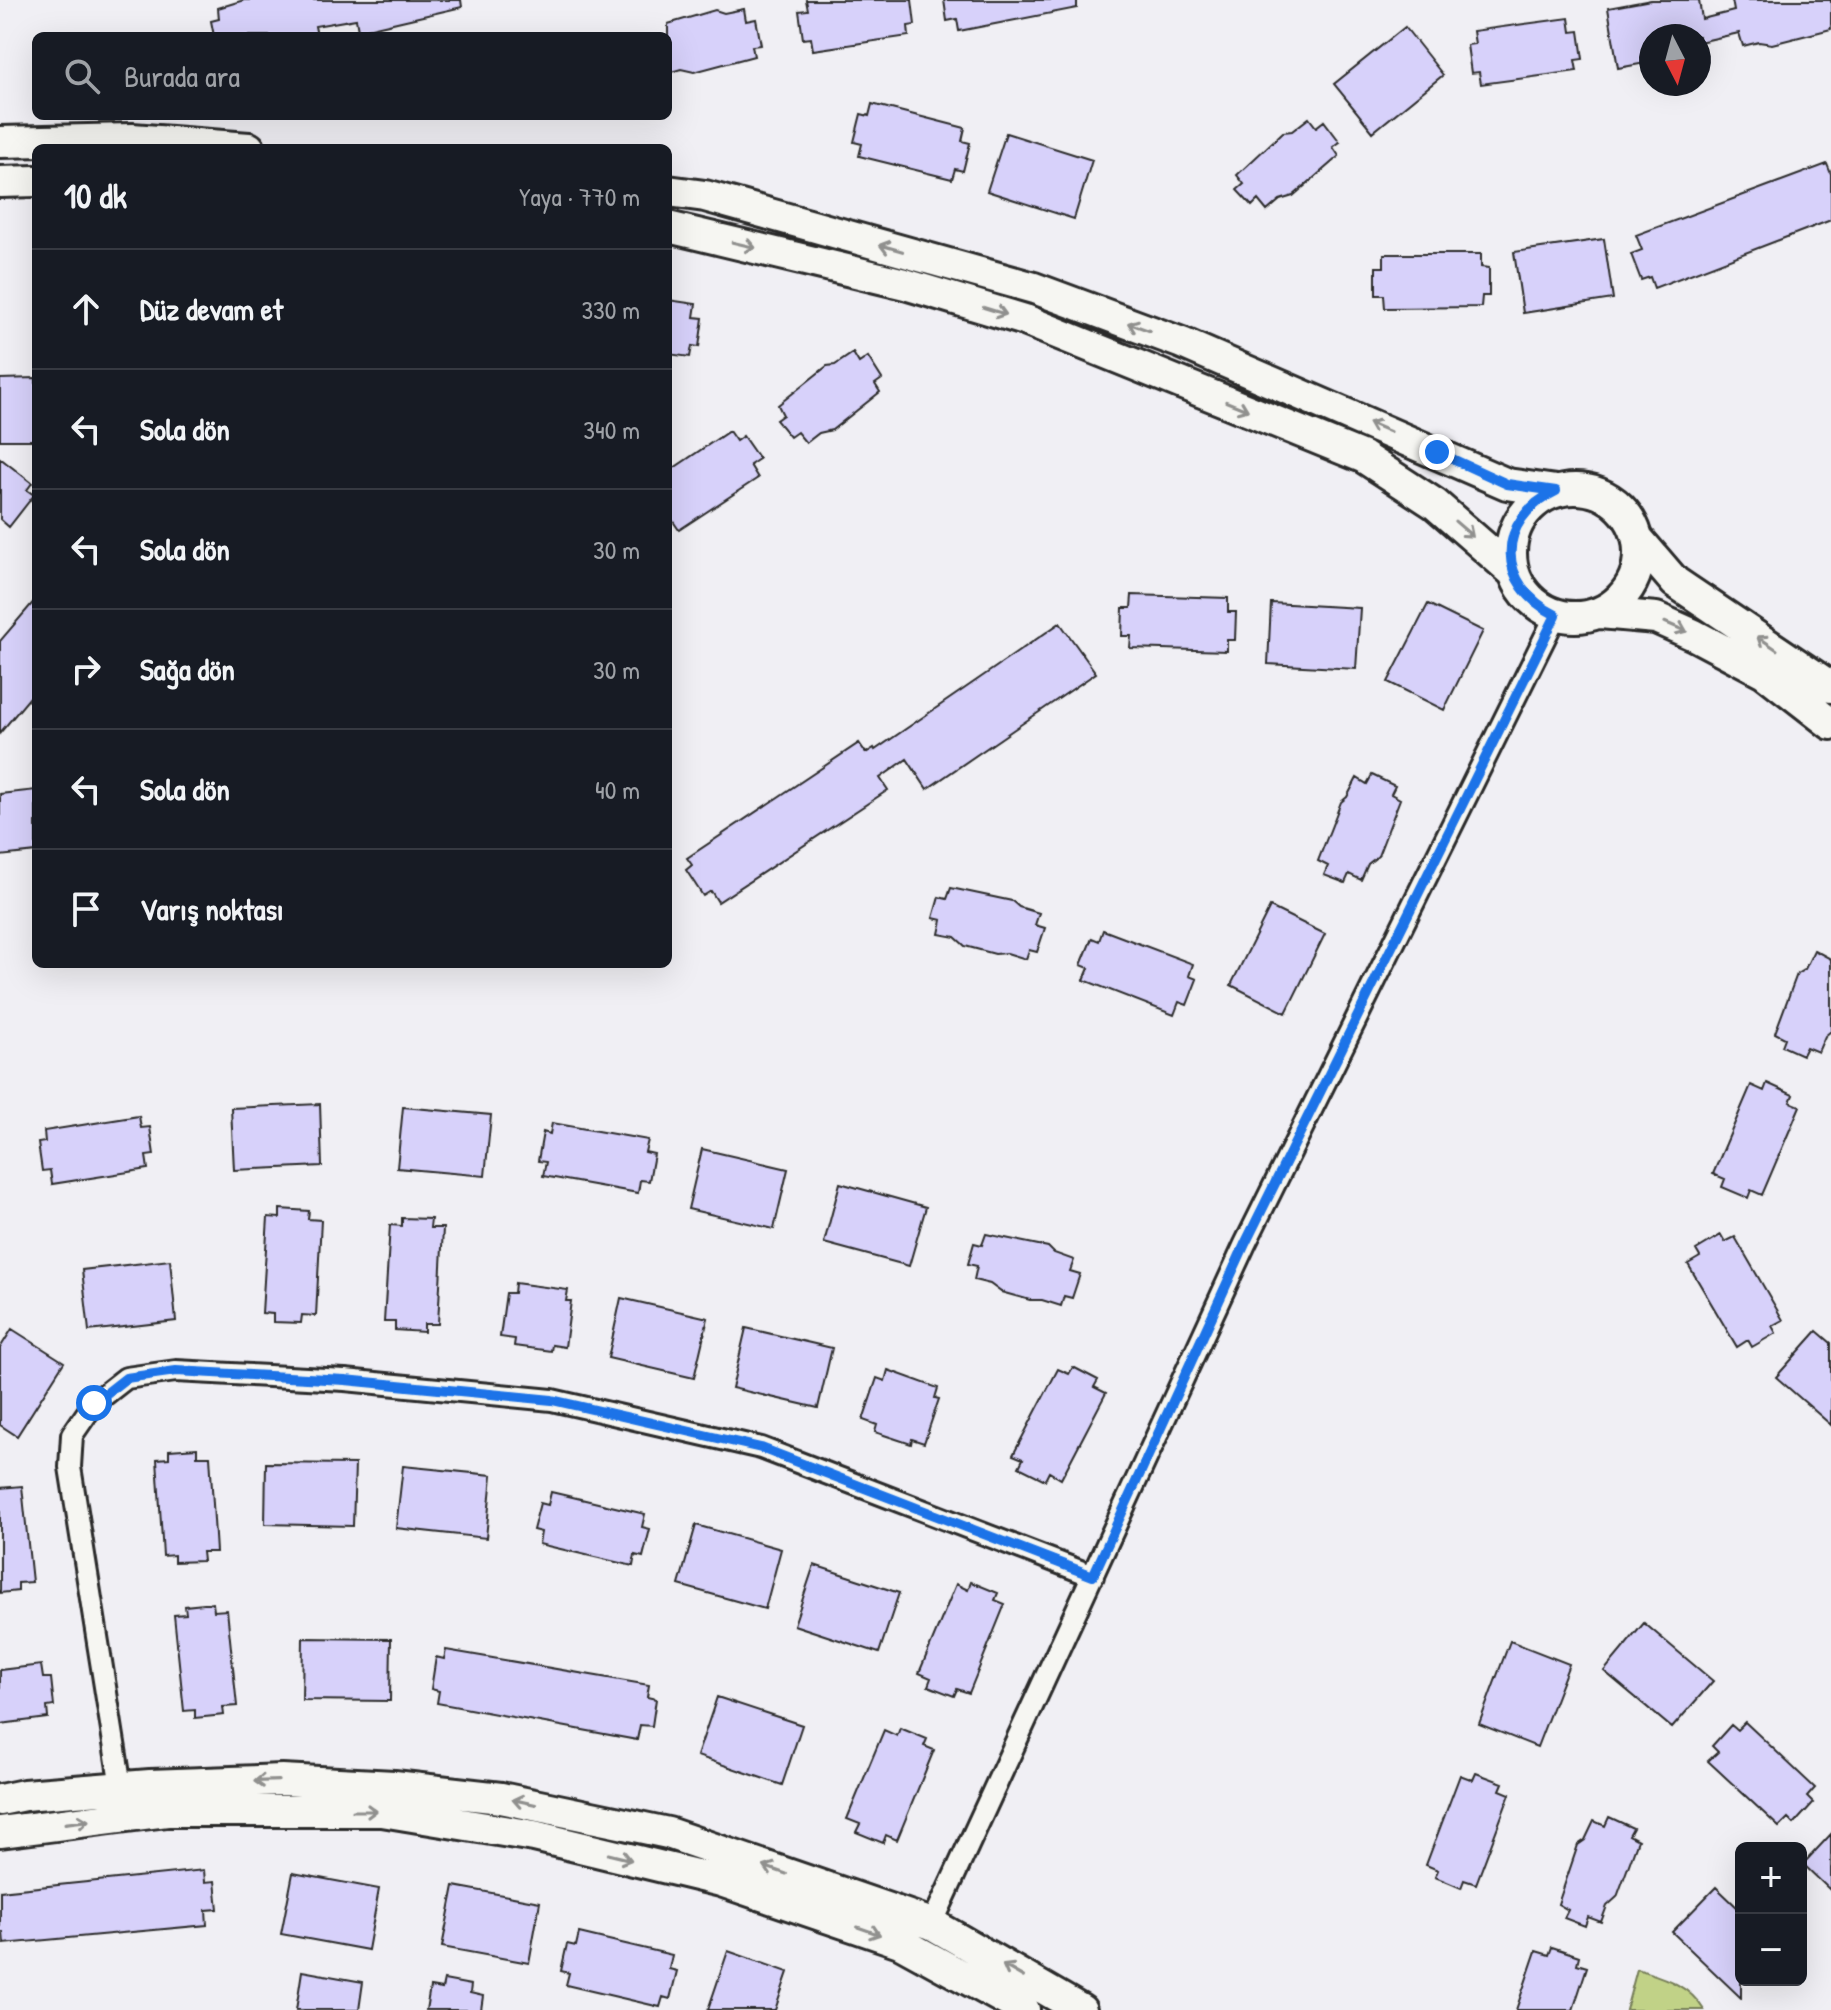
<!DOCTYPE html>
<html lang="tr">
<head>
<meta charset="utf-8">
<style>
  body { margin:0; font-family:"Patrick Hand",sans-serif; background:#20242c; color:#f1f3f6 }
  .controls { position:absolute; right:24px; bottom:24px; display:grid; overflow:hidden; border-radius:12px; box-shadow:0 8px 32px #0002 }
  .controls button { width:72px; height:72px; display:grid; place-items:center; padding:0; border:0; border-bottom:2px solid #363941; background:#171b24; color:#f1f3f6; font:40px sans-serif }
  .compass { position:absolute; left:1639px; top:24px; width:72px; height:72px; border-radius:50%; background:#171b24; box-shadow:0 8px 32px #0002; rotate:174deg }
  .stop { position:absolute; width:24px; height:24px; margin:-18px; border:6px solid #1a73e8; border-radius:50%; background:#fff }
  .stop.end { background:#1a73e8; border-color:#fff; box-shadow:0 2px 8px #0008 }
  .list { margin:0; padding:0; list-style:none }
  h2 { display:flex; justify-content:space-between; align-items:center; height:104px; margin:0; padding:0 32px; font-size:34px }
  h2 small { font-size:26px; font-weight:400; color:#9ea1a6 }
  .list li { display:grid; grid-template-columns:52px 1fr auto; gap:24px; align-items:center; box-sizing:border-box; height:120px; padding:0 32px; border-top:2px solid #363941 }
  .list b { display:block; font-size:30px; white-space:nowrap }
  .list em { font-size:26px; font-style:normal; color:#9ea1a6 }
  .icon { flex:none; width:44px; height:44px; fill:none; stroke:currentColor; stroke-width:2; stroke-linecap:round; stroke-linejoin:round }
  .map { position:relative; flex:none; width:1831px; height:2010px; overflow:hidden }
  .search { position:absolute; background:#171b24; box-shadow:0 8px 32px #0002; left:32px; top:32px; width:640px; height:88px; display:flex; align-items:center; gap:20px; box-sizing:border-box; padding:0 28px; border-radius:12px; color:#9ea1a6; font-size:30px }
  .panel { position:absolute; background:#171b24; box-shadow:0 8px 32px #0002; left:32px; top:144px; width:640px; height:824px; border-radius:12px }
  .map>svg:first-child { display:block }
  .green { fill:#c1d287; stroke:#767e59; stroke-width:2 }
  .building { fill:#d7d1fa; stroke:#2b2b2b; stroke-width:2 }
  .lines { fill:none; stroke-linecap:round; stroke-linejoin:round }
  .street-casing { stroke:#2b2b2b; stroke-width:26 }
  .secondary-casing { stroke:#2b2b2b; stroke-width:36 }
  .street { stroke:#f6f6f2; stroke-width:20 }
  .secondary { stroke:#f6f6f2; stroke-width:30 }
  .oneway { stroke:#90908e }
  .route { stroke:#1a73e8; stroke-width:10 }
</style>
</head>
<body>
<div class="map">
<svg width="1831" height="2010" viewBox="0 0 1831 2010">
  <rect width="100%" height="100%" fill="#f0eff4"/>
  <filter id="ink" filterUnits="userSpaceOnUse"><feTurbulence type="fractalNoise" baseFrequency=".0125" numOctaves="2"/><feDisplacementMap in="SourceGraphic" scale="16" xChannelSelector="R" yChannelSelector="G"/><feConvolveMatrix kernelMatrix="1 2 1 2 8 2 1 2 1" color-interpolation-filters="sRGB"/></filter>
  <g filter="url(#ink)">
    <path class="green" d="M1637,1969C1664,1978 1688,1984 1704,2010H1626Z"/>
    <path class="building" d="M244,0H461L462,7L358,31L356,19L315,26L317,36H214L211,21L219,19L218,8Z
      M806,0H912L915,25L908,26L909,36L813,50L811,38L803,39L799,11L808,10Z
      M944,0H1077V8L959,31L957,19L947,21Z
      M1651,0H1699L1702,19L1734,11L1732,0H1831V29L1772,44L1759,42L1743,46L1739,33L1699,42V36H1651V62L1618,68L1608,8Z
      M744,9L746,21L756,19L761,45L752,46L754,56L694,72L681,69L668,73V24L715,10L724,13Z
      M1569,18L1571,32L1579,31L1583,59L1575,60L1577,71L1481,84L1479,72L1471,73L1467,45L1475,44L1473,31Z
      M1405,27L1443,75L1373,132L1334,84Z
      M872,104L965,128L962,141L970,143L963,171L955,169L952,179L859,156L862,144L854,142L861,114L869,116Z
      M1309,118L1316,127L1324,121L1340,142L1333,147L1339,156L1293,196L1280,200L1267,211L1258,200L1252,206L1237,190L1244,184L1237,175L1283,132L1292,131Z
      M1006,133L1092,160L1074,219L987,191Z
      M1827,164L1831,174V220L1654,288L1650,277L1641,280L1631,254L1642,250L1636,235Z
      M1604,239L1613,299L1523,313L1514,252Z
      M1384,254H1481V267L1489,268V296H1482L1481,307L1385,308L1384,295H1376V267H1384Z
      M668,300L696,304L694,317L703,318L699,347L692,346L690,357L668,354Z
      M853,353L859,363L868,357L882,379L875,384L880,392L832,430L819,433L806,443L797,432L790,437L776,420L783,415L778,405L827,366L835,365Z
      M36,378V440H0V379Z
      M729,431L736,441L743,436L759,459L750,465L758,478L679,530L668,514V472Z
      M0,458L32,483L27,490L34,495L9,527L0,519Z
      M1132,595L1228,598V612H1236L1235,640H1227V651L1130,648L1131,636H1122L1123,608H1131Z
      M36,599V690L0,733V641Z
      M1271,603L1360,608L1356,669L1268,664Z
      M1428,604L1483,631L1444,710L1388,682Z
      M1060,623L1096,673L927,789L907,759L880,778L888,790L718,902L711,891L703,896L686,870L692,865L687,858L859,743L866,753L874,748L875,750Z
      M1372,775L1395,786L1391,794L1400,799L1378,856L1368,864L1361,880L1349,874L1345,883L1324,875L1328,866L1318,861L1341,802L1347,797L1357,778L1367,784Z
      M36,790V852L0,856V794Z
      M951,888L1012,901L1019,907L1039,913L1035,925L1045,928L1037,952L1029,950L1026,959L1007,953L995,954L965,946L955,937L939,934L942,920L933,918L939,897L947,899Z
      M1270,907L1325,934L1286,1013L1231,985Z
      M1103,930L1193,964L1189,976L1197,979L1187,1005L1179,1002L1174,1015L1084,980L1089,968L1081,965L1092,938L1099,941Z
      M1814,950L1831,959V1031L1825,1036L1818,1052L1806,1047L1802,1055L1782,1046L1785,1038L1775,1033L1797,974L1805,969Z
      M1767,1083L1793,1095L1790,1102L1800,1106L1762,1195L1751,1190L1748,1198L1722,1187L1725,1179L1713,1174L1751,1085L1764,1091Z
      M320,1104L322,1166L234,1170L231,1108Z
      M403,1107L491,1115L485,1176L397,1168Z
      M139,1116L141,1128L150,1127L154,1155L146,1156L148,1169L52,1184L50,1170L42,1171L38,1143L45,1142L44,1131Z
      M552,1123L648,1140L645,1152L654,1154L649,1181L640,1180L638,1193L543,1176L546,1162L538,1161L543,1132L550,1134Z
      M702,1149L788,1169L774,1229L688,1209Z
      M840,1183L926,1207L909,1266L824,1243Z
      M280,1209L309,1211L308,1219L321,1220L316,1316L302,1315L301,1323L273,1322V1314L262,1313L268,1217L280,1218Z
      M402,1218L431,1219L430,1228H443L438,1324H424V1332L395,1330V1322H384L390,1225L402,1226Z
      M986,1234L1048,1247L1054,1253L1074,1260L1070,1271L1080,1274L1072,1298L1064,1296L1061,1306L1042,1300H1030L1001,1292L990,1284L974,1280L977,1266L968,1264L974,1243L982,1245Z
      M1721,1235L1725,1242L1735,1237L1783,1320L1772,1326L1776,1333L1752,1347L1748,1340L1737,1347L1688,1264L1700,1257L1696,1250Z
      M170,1260L176,1321L89,1331L82,1270Z
      M515,1283L568,1290L566,1301H571L565,1347L552,1345L551,1351L514,1346L515,1339L500,1337L506,1293H514Z
      M621,1298L708,1318L694,1378L608,1358Z
      M746,1328L832,1348L818,1408L732,1388Z
      M12,1329L64,1362L17,1436L0,1425V1348Z
      M1817,1331L1831,1343V1425L1776,1377Z
      M1073,1367L1098,1380L1094,1387L1106,1393L1061,1479L1049,1472L1045,1480L1019,1467L1023,1459L1013,1455L1058,1369L1069,1374Z
      M888,1370L938,1388L935,1398L939,1399L924,1443L912,1439L911,1444L875,1432L877,1425L863,1420L877,1378L885,1381Z
      M197,1448V1456H210L216,1552H202L203,1561L174,1562V1555L163,1556L157,1459L169,1458V1450Z
      M266,1463L355,1464L353,1526L265,1524Z
      M403,1466L492,1475L486,1538L396,1528Z
      M22,1486L32,1582L18,1583V1591L0,1593V1488Z
      M551,1492L645,1514L642,1527L650,1529L643,1557L635,1555L633,1566L539,1544L541,1532L533,1530L540,1503L548,1505Z
      M696,1525L781,1549L765,1609L679,1585Z
      M814,1565L899,1593L879,1653L794,1625Z
      M971,1582L998,1593L995,1600L1005,1604L969,1693L957,1689L954,1696L928,1686L931,1678L919,1673L956,1584L968,1590Z
      M213,1603L214,1611L227,1610L237,1706L223,1707L224,1715L195,1718V1710L184,1711L174,1615L186,1614L185,1606Z
      M1644,1623L1713,1681L1672,1728L1604,1671Z
      M303,1638L391,1639L390,1701L302,1700Z
      M1510,1641L1569,1664L1537,1747L1479,1724Z
      M446,1650L649,1685L647,1697L656,1699L652,1726L640,1725L637,1740L437,1703L439,1691L431,1689L436,1657L444,1659Z
      M41,1665L43,1678H51L54,1706L47,1707L48,1718L0,1724V1670Z
      M717,1697L802,1725L782,1785L697,1756Z
      M1745,1722L1815,1788L1807,1797L1813,1803L1794,1824L1788,1818L1779,1827L1708,1761L1718,1752L1712,1746L1731,1725L1737,1730Z
      M900,1728L927,1739L924,1746L934,1750L897,1840L886,1835L883,1843L856,1832L860,1824L847,1819L884,1730L897,1736Z
      M1476,1773L1503,1783L1500,1790L1510,1794L1476,1884L1464,1880L1461,1888L1435,1877L1438,1870L1426,1865L1460,1775L1473,1780Z
      M1609,1817L1633,1828L1629,1835L1638,1840L1617,1897L1607,1906L1601,1922L1588,1917L1585,1926L1564,1918L1568,1910L1558,1904L1578,1845L1585,1840L1594,1821L1605,1826Z
      M1831,1834V1891L1803,1864Z
      M204,1870L205,1882L215,1881L218,1909L206,1910L207,1925L4,1944L3,1932H0V1891Z
      M293,1873L379,1889L368,1950L281,1934Z
      M454,1886L540,1902L529,1963L442,1947Z
      M1716,1887L1741,1911V1998L1672,1932Z
      M579,1933L672,1955L669,1969L677,1971L670,1999L663,1997L660,2007L566,1985L569,1973L561,1971L567,1944L576,1946Z
      M1552,1947L1579,1956L1577,1964L1587,1967L1573,2010H1516L1536,1951L1549,1955Z
      M728,1951L788,1972L775,2010H708Z
      M302,1971L363,1982L359,2010H296Z
      M444,1980L471,1985L470,1993L483,1996L481,2010H426L430,1987L442,1989Z"/>
    <g class="lines">
      <g class="street-casing">
        <path id="street" d="M121,1787L70,1467L72,1435L94,1403L126,1378L176,1371L345,1380L552,1400L761,1448L1093,1576
          M932,1924L1245,1244L1556,615"/>
      </g>
      <g class="secondary-casing">
        <path id="secondary" d="M0,142L132,139L249,148
          M0,182L36,181
          M668,191L705,196L1034,288L1182,343L1507,484L1556,491
          M668,227L905,284L1025,320L1363,457L1435,504L1513,572
          M1511 553a64 64 0 1 1 128 0a64 64 0 1 1-128 0Z
          M1639,540L1675,582L1831,687
          M1600,613L1656,618L1694,635L1764,672L1831,724
          M0,1800L24,1795L150,1785L282,1780L394,1786L501,1798L668,1833L932,1924L1081,2010
          M0,1832L167,1811H382L534,1836L721,1881L900,1942L1024,2010"/>
      </g>
      <use href="#street" class="street"/>
      <use href="#secondary" class="secondary"/>
    </g>
    <defs><path id="oneway-shaft" d="M-6 0H5M1.5-3L5.5 0L1.5 3" fill="none" stroke-width="1.6" stroke-linecap="round" stroke-linejoin="round" transform="scale(2)"/></defs>
    <g class="oneway">
      <use href="#oneway-shaft" transform="translate(744 245) rotate(13)"/>
      <use href="#oneway-shaft" transform="translate(891 248) rotate(-164)"/>
      <use href="#oneway-shaft" transform="translate(995 311) rotate(17)"/>
      <use href="#oneway-shaft" transform="translate(1139 327) rotate(-160)"/>
      <use href="#oneway-shaft" transform="translate(1237 406) rotate(22)"/>
      <use href="#oneway-shaft" transform="translate(1379 427) rotate(-157)"/>
      <use href="#oneway-shaft" transform="translate(1464 529) rotate(41)"/>
      <use href="#oneway-shaft" transform="translate(1676 627) rotate(23)"/>
      <use href="#oneway-shaft" transform="translate(1767 643) rotate(-146)"/>
      <use href="#oneway-shaft" transform="translate(266 1781) rotate(178)"/>
      <use href="#oneway-shaft" transform="translate(524 1802) rotate(-168)"/>
      <use href="#oneway-shaft" transform="translate(365 1811)"/>
      <use href="#oneway-shaft" transform="translate(77 1822) rotate(-7)"/>
      <use href="#oneway-shaft" transform="translate(620 1857) rotate(14)"/>
      <use href="#oneway-shaft" transform="translate(775 1870) rotate(-161)"/>
      <use href="#oneway-shaft" transform="translate(869 1931) rotate(19)"/>
      <use href="#oneway-shaft" transform="translate(1013 1971) rotate(-150)"/>
    </g>
  </g>
  <g class="lines" filter="url(#ink)">
    <path class="route" d="M94,1403L126,1378L176,1371L345,1380L552,1400L761,1448L1093,1576L1245,1244L1556,615C1496,585 1495,520 1556,491L1507,484L1437,452"/>
  </g>
</svg>
<div class="controls">
<button>+</button>
<button>−</button>
</div>
<svg class="compass" viewBox="-18 -18 36 36"><path d="M0-13l5 13h-10z" fill="#e53935"/><path d="M0 13l5-13h-10z" fill="#9ea1a6"/></svg>
<div class="stop" style="left:94px;top:1403px"></div>
<div class="stop end" style="left:1437px;top:452px"></div>
<div class="search"><svg class="icon" aria-label="search" viewBox="0 0 24 24"><circle cx="10" cy="10" r="6"/><path d="M15 15l6 6"/></svg>Burada ara</div>
<section class="panel">
<h2>10 dk<small>Yaya · 770 m</small></h2>
<ul class="list">
<li><svg class="icon" aria-label="ahead" viewBox="0 0 24 24"><path d="M12 20V5M6 11l6-6 6 6"/></svg><div><b>Düz devam et</b></div><em>330 m</em></li>
<li><svg class="icon" aria-label="left" viewBox="0 0 24 24"><path d="M17 20v-9H6M10 6l-5 5 5 5"/></svg><div><b>Sola dön</b></div><em>340 m</em></li>
<li><svg class="icon" aria-label="left" viewBox="0 0 24 24"><path d="M17 20v-9H6M10 6l-5 5 5 5"/></svg><div><b>Sola dön</b></div><em>30 m</em></li>
<li><svg class="icon" aria-label="right" viewBox="0 0 24 24"><path d="M7 20v-9h11M14 6l5 5-5 5"/></svg><div><b>Sağa dön</b></div><em>30 m</em></li>
<li><svg class="icon" aria-label="left" viewBox="0 0 24 24"><path d="M17 20v-9H6M10 6l-5 5 5 5"/></svg><div><b>Sola dön</b></div><em>40 m</em></li>
<li><svg class="icon" aria-label="arrive" viewBox="0 0 24 24"><path d="M6 21V4h12l-3 4 3 4H6"/></svg><div><b>Varış noktası</b></div></li>
</ul>
</section>
</div>
</body>
</html>
